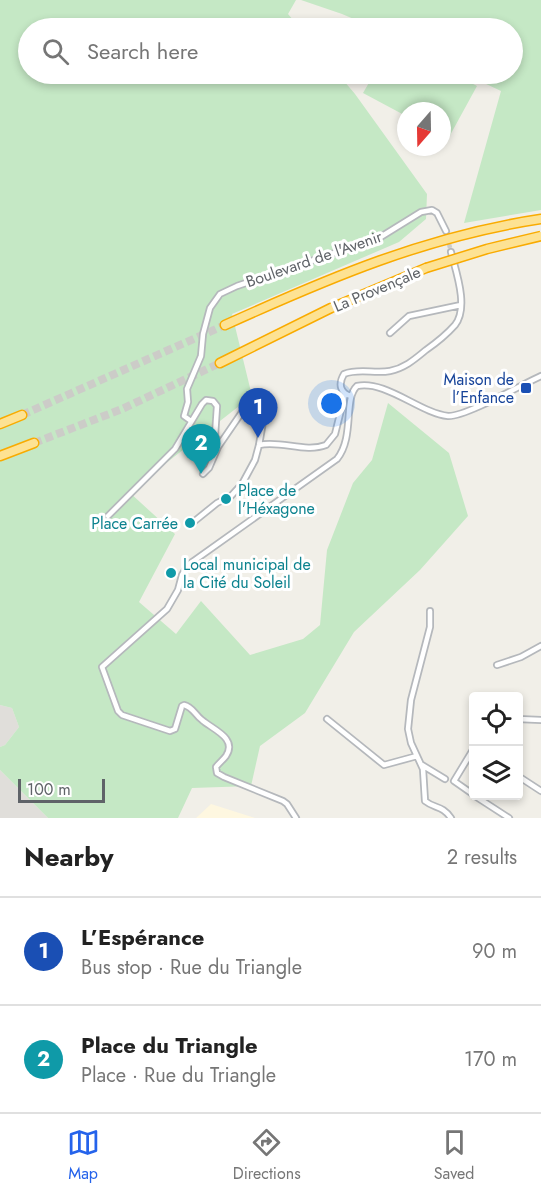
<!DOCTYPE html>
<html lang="en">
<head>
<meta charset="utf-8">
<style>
  body { margin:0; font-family:Jost,sans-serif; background:#f2f2f2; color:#222 }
  .controls { position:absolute; right:18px; bottom:18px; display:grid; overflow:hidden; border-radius:6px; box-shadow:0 3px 9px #0003 }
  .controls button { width:54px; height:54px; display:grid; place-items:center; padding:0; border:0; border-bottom:2px solid #e0e0e0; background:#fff; color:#222; font:30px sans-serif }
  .compass { position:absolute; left:397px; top:102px; width:54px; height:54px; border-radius:50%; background:#fff; box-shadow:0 3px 9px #0003; rotate:200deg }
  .scale { position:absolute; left:18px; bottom:15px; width:87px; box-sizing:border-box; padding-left:6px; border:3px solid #5f6368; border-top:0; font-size:16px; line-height:21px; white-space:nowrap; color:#5f6368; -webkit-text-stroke:4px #fff; paint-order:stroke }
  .you { position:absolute; left:332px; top:404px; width:21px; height:21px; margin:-15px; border:4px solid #fff; border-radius:50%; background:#1a73e8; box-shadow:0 0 0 9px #1a73e833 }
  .badge { display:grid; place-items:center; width:39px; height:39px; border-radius:50%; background:#2563eb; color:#fff; font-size:20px; font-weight:700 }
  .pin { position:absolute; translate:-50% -50px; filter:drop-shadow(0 2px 3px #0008) }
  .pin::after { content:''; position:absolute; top:32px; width:21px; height:18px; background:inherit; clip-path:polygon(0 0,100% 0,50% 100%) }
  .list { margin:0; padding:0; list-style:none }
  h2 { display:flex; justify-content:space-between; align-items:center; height:78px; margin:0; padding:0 24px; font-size:26px }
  h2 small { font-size:20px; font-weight:400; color:#767676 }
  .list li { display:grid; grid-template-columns:39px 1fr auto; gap:18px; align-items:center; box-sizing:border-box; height:108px; padding:0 24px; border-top:2px solid #e0e0e0 }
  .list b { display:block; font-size:22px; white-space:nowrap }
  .list p { margin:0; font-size:20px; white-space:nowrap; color:#767676 }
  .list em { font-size:20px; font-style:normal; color:#767676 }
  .icon { flex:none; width:33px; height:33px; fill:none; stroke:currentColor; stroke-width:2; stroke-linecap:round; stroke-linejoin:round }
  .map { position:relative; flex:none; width:541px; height:818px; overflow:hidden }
  .search { position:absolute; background:#fff; box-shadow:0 3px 9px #0003; left:18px; right:18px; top:18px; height:66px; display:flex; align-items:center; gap:15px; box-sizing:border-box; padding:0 21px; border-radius:33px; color:#767676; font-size:22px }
  .sheet { height:294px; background:#fff }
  nav { display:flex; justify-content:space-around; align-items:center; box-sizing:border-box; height:84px; border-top:2px solid #e0e0e0; background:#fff; font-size:16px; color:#767676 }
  nav a { display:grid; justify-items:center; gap:3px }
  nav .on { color:#2563eb }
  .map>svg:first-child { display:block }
  .commercial { fill:#fef7e0 }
  .industrial { fill:#e0deda }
  .green { fill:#c5e8c5 }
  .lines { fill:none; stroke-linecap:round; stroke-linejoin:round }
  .minor-tunnel { stroke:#ccccc8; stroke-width:4.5; stroke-dasharray:4.5 2; stroke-linecap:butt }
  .motorway-tunnel { stroke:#ccccc8; stroke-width:8; stroke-dasharray:8 4; stroke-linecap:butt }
  .minor-casing { stroke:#b5b8bc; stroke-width:8 }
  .motorway-casing { stroke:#f9ab00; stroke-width:11 }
  .minor { stroke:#fff; stroke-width:4.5 }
  .motorway { stroke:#fde293; stroke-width:8 }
  .motorway-bridge-casing { stroke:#f9ab00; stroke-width:11; stroke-linecap:butt }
  .motorway-bridge { stroke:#fde293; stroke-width:8 }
  .transit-dot { fill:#1a4fb4; stroke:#fff; stroke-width:2 }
  .culture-dot { fill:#0f9aa8; stroke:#fff; stroke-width:2 }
  .labels { text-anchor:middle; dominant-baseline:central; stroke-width:6; stroke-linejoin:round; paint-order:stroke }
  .street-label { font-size:16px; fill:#5f6368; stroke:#fff }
  .transit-label { font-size:16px; fill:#164399; stroke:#fff; text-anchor:end }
  .culture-label { font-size:16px; fill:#0d838f; stroke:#fff; text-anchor:start }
</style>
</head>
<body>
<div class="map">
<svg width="541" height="818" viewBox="0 0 541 818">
  <rect width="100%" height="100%" fill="#f1efe8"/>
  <path class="commercial" d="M211,804L255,818H196Z"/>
  <path class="industrial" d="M0,705L12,708L19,727L5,745L0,747Z
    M0,770L48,818H0Z"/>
  <path class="green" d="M0,0H296L288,14L300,28H28V74H338L355,94L427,194L426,219L399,242L232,314L252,396L129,492L175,534L139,602L176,634L201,601L250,655L303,639L320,625L327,550L353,483L372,460L388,403L449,453L468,516L420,570L354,632L305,713L260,746L251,786L192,788L178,818H48L0,770V747L5,745L19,727L12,708L0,705Z
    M301,0H541V210L464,223L501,91L465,74H512V28H375L342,14Z
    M374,74H454L477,86L448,139L442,135V111H406V116L363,93Z"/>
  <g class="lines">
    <path class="minor-tunnel" d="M446,231L451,252"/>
    <path class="motorway-tunnel" d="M22,415L225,325
      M34,443L122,409L220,363"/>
    <g class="minor-casing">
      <path id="minor" d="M390,333L409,316L461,305
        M351,396C340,393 338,384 344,374C359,368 375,374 390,371C405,368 415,359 426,350C436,343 447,334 455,325C469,307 456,272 451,252
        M191,421L184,416L188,402L187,389L201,356L203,334L210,308L220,294L237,286L379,238L421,212L432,210L437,213L446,231
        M259,445C281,440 305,453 326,445L335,434L345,394
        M108,516L175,449L202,404L206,400L213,401L217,406L215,436L220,444
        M191,524L217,503L231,496L242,484L255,460L259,445L264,416L262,407L255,403L246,407L242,412L218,447L209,468L203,474
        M430,611V627L411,700L408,729L411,743L423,769L425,801C435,809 442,805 451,818
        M497,665L521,657L541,646
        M327,719L384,765L417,756
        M518,719L541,720
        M474,748L454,781L474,795
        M422,765L445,779
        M518,776L541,791
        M475,796L509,818
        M296,818L287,804L283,801L224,777L217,773L216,767C219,763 223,760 226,756C238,738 212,729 202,720C195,715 193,707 184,705L182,706L175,729L170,731L122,715L118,711L102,667L167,609L178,590L182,575L188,565L337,459C355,437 343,399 357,386C386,380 420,413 448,416C465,417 523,384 541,376"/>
    </g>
    <g class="motorway-casing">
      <path id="motorway" d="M225,325C329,278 427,236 541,219
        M220,363L331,308L426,268
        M0,424L22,415
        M0,456L34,443"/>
    </g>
    <use href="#minor" class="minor"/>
    <use href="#motorway" class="motorway"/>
    <g class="motorway-bridge-casing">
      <path id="motorway-bridge" d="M426,268L487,249L541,236"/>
    </g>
    <use href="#motorway-bridge" class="motorway-bridge"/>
  </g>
  <rect class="transit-dot" x="520" y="382" width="12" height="12" rx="3"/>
  <g class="culture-dot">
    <circle cx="226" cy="499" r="6"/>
    <circle cx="190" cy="523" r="6"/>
    <circle cx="171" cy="573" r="6"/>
  </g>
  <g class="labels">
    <g class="street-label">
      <text transform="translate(314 259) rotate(-19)">Boulevard de l'Avenir</text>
      <text transform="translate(377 289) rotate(-23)">La Provençale</text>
    </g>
    <g class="transit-label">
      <text x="514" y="379">Maison de<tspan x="514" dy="18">l’Enfance</tspan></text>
    </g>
    <g class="culture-label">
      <text x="238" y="490">Place de<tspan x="238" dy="18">l'Héxagone</tspan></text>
      <text x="178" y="523" text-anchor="end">Place Carrée</text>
      <text x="183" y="564">Local municipal de<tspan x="183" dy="18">la Cité du Soleil</tspan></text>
    </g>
  </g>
</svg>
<div class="controls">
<button><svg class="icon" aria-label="locate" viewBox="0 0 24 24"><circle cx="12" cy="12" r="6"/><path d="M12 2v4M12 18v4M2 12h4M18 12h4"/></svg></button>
<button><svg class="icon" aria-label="layers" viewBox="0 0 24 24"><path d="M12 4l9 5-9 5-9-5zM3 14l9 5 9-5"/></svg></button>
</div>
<svg class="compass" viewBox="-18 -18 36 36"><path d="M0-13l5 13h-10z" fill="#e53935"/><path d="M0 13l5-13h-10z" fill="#767676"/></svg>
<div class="scale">100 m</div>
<div class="you"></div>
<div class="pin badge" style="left:258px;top:438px;background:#1a4fb4">1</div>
<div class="pin badge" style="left:201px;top:474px;background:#0f9aa8">2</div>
<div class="search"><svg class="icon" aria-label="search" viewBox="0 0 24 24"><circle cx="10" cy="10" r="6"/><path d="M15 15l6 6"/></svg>Search here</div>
</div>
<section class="sheet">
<h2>Nearby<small>2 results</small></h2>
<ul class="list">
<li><span class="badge" style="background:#1a4fb4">1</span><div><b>L’Espérance</b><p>Bus stop · Rue du Triangle</p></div><em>90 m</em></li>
<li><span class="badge" style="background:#0f9aa8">2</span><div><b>Place du Triangle</b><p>Place · Rue du Triangle</p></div><em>170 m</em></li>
</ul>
</section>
<nav>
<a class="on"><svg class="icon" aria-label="map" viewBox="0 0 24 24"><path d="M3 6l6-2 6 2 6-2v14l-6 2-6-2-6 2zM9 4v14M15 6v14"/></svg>Map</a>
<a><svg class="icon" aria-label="directions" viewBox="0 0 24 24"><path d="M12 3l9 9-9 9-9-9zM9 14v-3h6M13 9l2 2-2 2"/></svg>Directions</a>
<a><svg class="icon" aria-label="saved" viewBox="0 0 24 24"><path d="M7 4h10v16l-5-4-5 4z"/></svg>Saved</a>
</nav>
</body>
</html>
